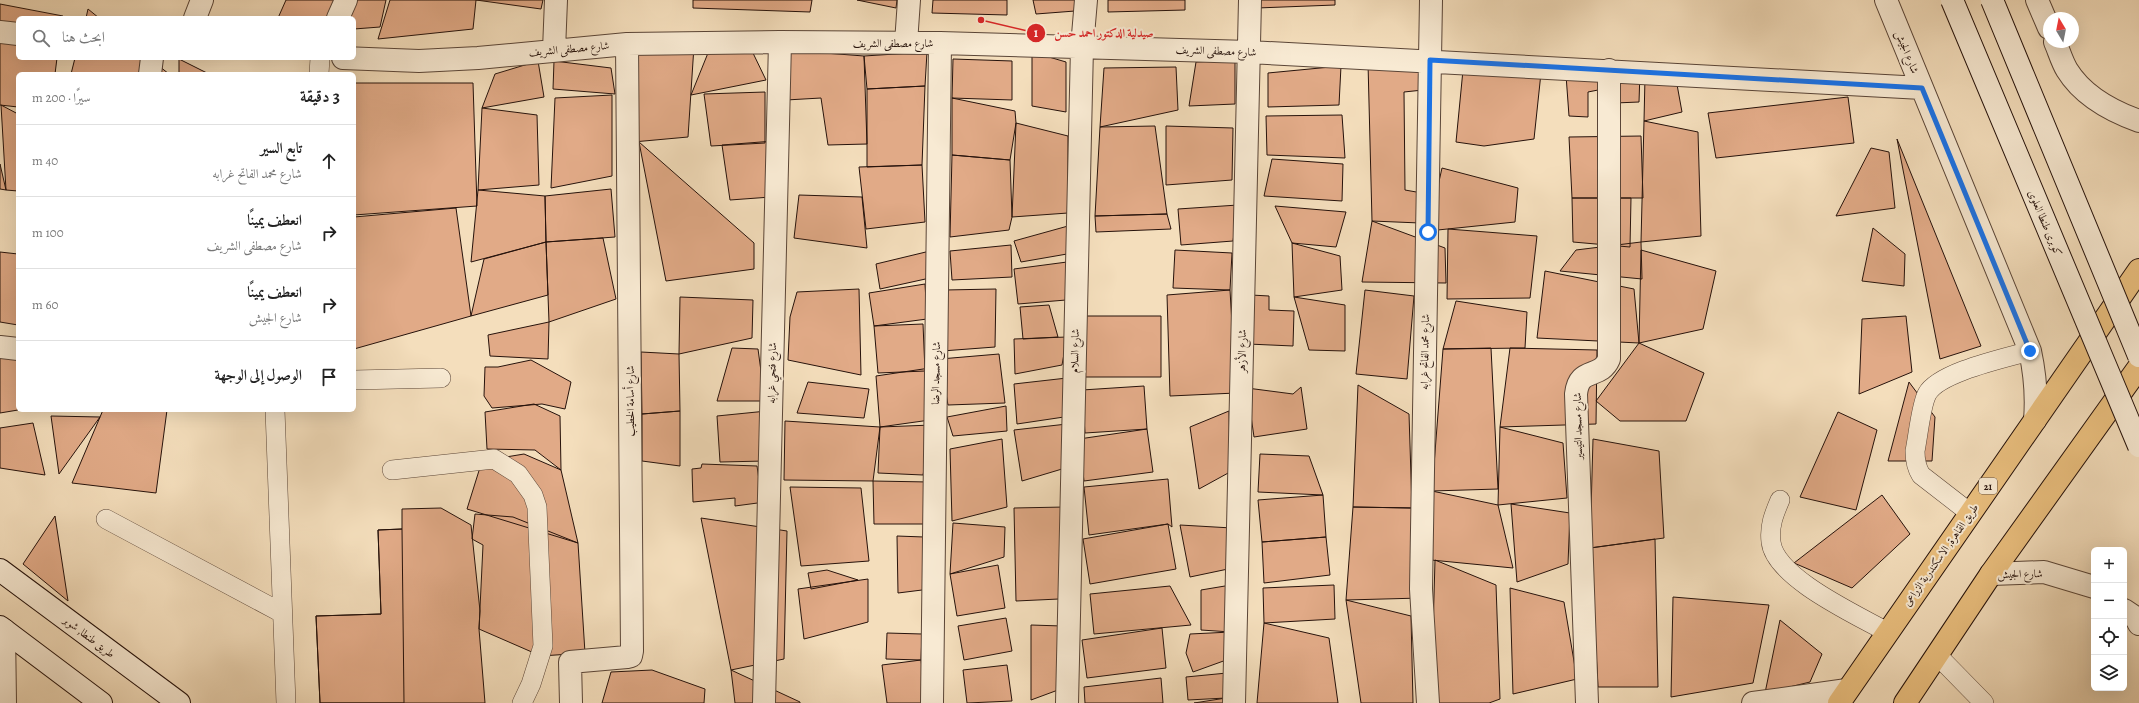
<!DOCTYPE html>
<html lang="ar">
<head>
<meta charset="utf-8">
<style>
  body { margin:0; font-family:Alegreya,Amiri,serif; background:#f2f2f2; color:#222; direction:rtl }
  .controls { position:absolute; right:12px; bottom:12px; display:grid; overflow:hidden; border-radius:6px; box-shadow:0 4px 16px #0002 }
  .controls button { width:36px; height:36px; display:grid; place-items:center; padding:0; border:0; border-bottom:1px solid #e0e0e0; background:#fff; color:#222; font:20px sans-serif }
  .compass { position:absolute; left:2043px; top:12px; width:36px; height:36px; border-radius:50%; background:#fff; box-shadow:0 4px 16px #0002; rotate:350deg }
  .stop { position:absolute; width:12px; height:12px; margin:-9px; border:3px solid #1a73e8; border-radius:50%; background:#fff }
  .stop.end { background:#1a73e8; border-color:#fff; box-shadow:0 1px 4px #0008 }
  .list { margin:0; padding:0; list-style:none }
  h2 { display:flex; justify-content:space-between; align-items:center; height:52px; margin:0; padding:0 16px; font-size:17px }
  h2 small { font-size:13px; font-weight:400; color:#767676 }
  .list li { display:grid; grid-template-columns:26px 1fr auto; gap:12px; align-items:center; box-sizing:border-box; height:72px; padding:0 16px; border-top:1px solid #e0e0e0 }
  .list b { display:block; font-size:15px; white-space:nowrap }
  .list p { margin:0; font-size:13px; white-space:nowrap; color:#767676 }
  .list em { font-size:13px; font-style:normal; color:#767676 }
  .icon { flex:none; width:22px; height:22px; fill:none; stroke:currentColor; stroke-width:2; stroke-linecap:round; stroke-linejoin:round }
  .map { position:relative; flex:none; width:2139px; height:703px; overflow:hidden; direction:ltr }
  .search { position:absolute; background:#fff; box-shadow:0 4px 16px #0002; left:16px; top:16px; width:340px; height:44px; display:flex; align-items:center; gap:10px; box-sizing:border-box; padding:0 14px; border-radius:6px; color:#767676; font-size:15px }
  .panel { position:absolute; background:#fff; box-shadow:0 4px 16px #0002; left:16px; top:72px; width:340px; height:340px; border-radius:6px; direction:rtl }
  .map>svg:first-child { display:block }
  .building { fill:#e1aa87; stroke:#26120b }
  .lines { fill:none; stroke-linecap:round; stroke-linejoin:round }
  .lane-casing { stroke:#5a4537; stroke-width:20 }
  .street-casing { stroke:#5a4537; stroke-width:24 }
  .secondary-casing { stroke:#26120b; stroke-width:24 }
  .highway-casing { stroke:#26120b; stroke-width:24 }
  .lane { stroke:#f8ead3; stroke-width:19 }
  .street { stroke:#f8ead3; stroke-width:22 }
  .secondary { stroke:#f8ead3; stroke-width:22 }
  .highway { stroke:#eabf7e; stroke-width:22 }
  .secondary-bridge-casing { stroke:#26120b; stroke-width:24; stroke-linecap:butt }
  .secondary-bridge { stroke:#f8ead3; stroke-width:22 }
  .route { stroke:#1a73e8; stroke-width:5 }
  .labels { text-anchor:middle; dominant-baseline:central; stroke-width:4; stroke-linejoin:round; paint-order:stroke }
  .shield { fill:#f8ead3; stroke:#655347; stroke-width:1 }
  .shield-label { font-size:10px; font-weight:bold; fill:#26120b }
  .street-label { font-size:11px; fill:#26120b; stroke:#f8ead3 }
  .leader { fill:none; stroke:#d62828; stroke-width:1.5 }
  .callout-dot { fill:#d62828; stroke:#f8ead3; stroke-width:1.5 }
  .mark-label { font-size:12px; text-anchor:middle; font-weight:bold; fill:#fff }
  .callout-label { font-size:12px; text-anchor:middle; font-weight:bold; fill:#d62828; stroke:#f8ead3; stroke-width:4; stroke-linejoin:round; paint-order:stroke }
</style>
</head>
<body>
<div class="map">
<svg width="2139" height="703" viewBox="0 0 2139 703">
  <rect width="100%" height="100%" fill="#f4debc"/>
  <filter id="stains"><feTurbulence type="fractalNoise" baseFrequency=".005" numOctaves="4"/><feColorMatrix values="0 0 0 0 .2 0 0 0 0 .09 0 0 0 0 .02 0 0 0 .5 -.17"/></filter>
  <radialGradient id="worn" r=".72"><stop offset=".6" stop-color="#630" stop-opacity="0"/><stop offset="1" stop-color="#630" stop-opacity=".3"/></radialGradient>
  <path class="building" d="M286,0H386L380,27L354,29V18H278Z
    M390,0H476L473,29L378,39Z
    M476,0H543L541,9Z
    M693,0H812L810,12L693,8Z
    M857,0H897L896,8Z
    M933,0H1007V15L932,13Z
    M1033,0H1076L1075,11L1036,14Z
    M1108,0H1185V10L1108,12Z
    M1257,0H1335V5L1257,8Z
    M0,4L63,16V18H18V58H57L55,74H18V107L0,105Z
    M88,9L99,18H86Z
    M694,46L688,137L633,142L635,52Z
    M785,50L864,56L867,144L828,145L821,98L786,100Z
    M752,51L766,80L691,95L708,53Z
    M927,52L925,86L867,89L864,56Z
    M1032,52L1066,62V112L1032,106Z
    M75,58H149L169,74H71Z
    M179,59L209,74H179Z
    M953,59L1012,61V100L952,98Z
    M1235,60V104L1189,106L1196,62Z
    M538,61L544,97L482,108L495,74Z
    M554,61L611,68L615,94L553,89Z
    M1368,63L1425,67L1423,90L1404,92L1405,190L1422,193L1420,223L1372,221Z
    M1341,66L1339,105L1268,107V73Z
    M1176,67L1178,110L1100,127L1104,68Z
    M1463,70L1541,73L1534,139L1484,146L1456,142Z
    M1605,70L1603,89L1588,92V117L1569,116L1566,75Z
    M1615,70L1640,72L1639,102L1615,103Z
    M1645,77L1676,79L1682,112L1644,121Z
    M354,83H473L477,206L354,215Z
    M925,86L922,165L867,167V89Z
    M765,92V143L711,146L704,94Z
    M612,95V176L551,188L555,98Z
    M1848,97L1854,143L1716,158L1708,113Z
    M952,98L1015,111L1016,123L1010,160L952,155Z
    M1,105L18,114V191L6,190Z
    M482,108L537,115L539,185L478,190Z
    M1342,115L1345,158L1267,155L1266,116Z
    M1644,121L1698,132L1701,236L1641,242Z
    M1016,123L1068,136V213L1012,217Z
    M1155,126L1167,214L1095,216L1100,127Z
    M1166,126L1233,128L1232,180L1166,185Z
    M1641,136L1643,198H1572L1569,137Z
    M1897,139L1981,346L1940,359Z
    M774,141L771,197L730,200L722,145Z
    M639,142L754,243V269L666,281Z
    M1871,148L1889,152L1895,208L1836,216Z
    M952,155L1010,160L1012,217L1009,230L950,237Z
    M1272,159L1343,164L1342,201L1264,196Z
    M0,164L6,190L0,189Z
    M922,165L925,222L866,229L859,167Z
    M1442,168L1518,188L1515,222L1428,231Z
    M611,189L615,237L546,242L545,196Z
    M478,190L545,196L546,242L471,262Z
    M799,195L862,197L867,248L794,238Z
    M1572,198H1631L1630,247L1573,242Z
    M1238,205L1233,241L1181,245L1178,209Z
    M1275,206L1346,212L1336,247L1292,243Z
    M456,208L471,316L354,349V217Z
    M1167,214L1171,229L1096,232L1095,216Z
    M1372,221L1445,248L1446,283L1362,282Z
    M1068,226L1067,254L1021,262L1014,241Z
    M1873,228L1905,254L1904,286L1862,281Z
    M1448,229L1537,236L1530,298L1447,299Z
    M603,238L616,299L549,322L546,242Z
    M546,242L548,295L471,316L484,259Z
    M1641,242L1642,279L1560,271L1576,250Z
    M1292,243L1340,256L1342,290L1294,297Z
    M1011,245L1012,277L952,280L950,251Z
    M1175,250L1232,253L1230,290L1173,288Z
    M1641,250L1716,271L1703,329L1639,343Z
    M930,251V278L880,289L876,264Z
    M0,252L18,254V325L0,322Z
    M1067,262L1066,300L1018,304L1014,269Z
    M1545,271L1634,289L1639,343L1537,338Z
    M925,284L927,319L874,326L869,293Z
    M859,289L861,375L788,360L790,317L797,292Z
    M996,289L995,347L942,351L945,290Z
    M1230,290L1236,393L1170,396L1167,295Z
    M1365,290L1414,296L1407,379L1356,374Z
    M1251,295L1269,296V310L1294,311L1293,346L1248,344Z
    M680,297L753,300L752,338L679,354Z
    M1294,297L1345,305V351L1309,350Z
    M1456,301L1527,312L1525,348L1443,349Z
    M1049,305L1058,337L1023,339L1020,307Z
    M1084,316H1161V377H1084Z
    M1906,316L1912,372L1859,394L1862,319Z
    M549,322L548,359L490,356L488,335Z
    M923,324L925,371L878,373L874,326Z
    M1067,337L1062,365L1015,374L1014,339Z
    M1639,343L1704,373L1686,421H1620L1596,401Z
    M732,348L758,349L765,401H717Z
    M1491,348L1498,489L1432,491L1443,349Z
    M1510,348L1597,350L1596,424L1500,427Z
    M641,352L679,354L680,411L642,414Z
    M999,354L1005,403L948,405L940,359Z
    M18,355V410L0,413V357Z
    M531,360L571,382L565,409L542,404L492,408L484,396L485,367H498Z
    M930,368V420L880,427L876,376Z
    M1067,378L1064,417L1017,424L1014,384Z
    M808,382L869,389L864,418L797,413Z
    M1909,382L1935,417L1932,461H1888Z
    M1358,385L1409,414L1412,508L1353,507Z
    M1144,386L1147,429L1085,433L1082,390Z
    M1301,387L1307,429L1254,437L1247,388L1293,394Z
    M534,404L560,416L561,470L535,450L487,449L485,412Z
    M1006,406L1007,431L953,436L947,417Z
    M103,410H167L156,493L72,483Z
    M680,411V466L642,461V414Z
    M767,411L766,461L720,462L717,416Z
    M1229,411L1230,472L1199,489L1190,427Z
    M1838,412L1877,430L1856,510L1800,497Z
    M51,416L100,417L59,474Z
    M785,421L880,427L873,481L784,480Z
    M33,423L45,475L0,468V428Z
    M1067,424L1062,469L1022,481L1014,430Z
    M932,425L923,475L878,473L880,427Z
    M1500,427L1563,443L1567,498L1498,505Z
    M1147,429L1153,472L1084,481L1079,439Z
    M1002,439L1007,507L952,521L950,449Z
    M1593,439L1659,451L1664,538L1590,548Z
    M524,454L561,470L578,543L467,509L482,461Z
    M1260,454L1309,456L1323,495L1258,492Z
    M702,464L757,466L760,487L765,502L735,506V498L693,502L692,469L701,468Z
    M1168,479L1172,527L1168,524L1089,535L1084,487Z
    M873,481L929,482L928,524H874Z
    M790,487L861,488L869,561L801,566Z
    M1432,491L1498,505L1513,568L1421,559Z
    M1323,495L1326,537L1262,542L1258,500Z
    M1882,495L1910,534L1852,588L1794,563Z
    M1511,504L1570,513L1568,564L1517,582Z
    M1065,507L1059,599L1016,601L1014,508Z
    M1353,507L1412,508L1421,598L1346,600Z
    M441,508L471,525L480,611L479,629L485,703H320L316,616L381,614L378,530L402,529V509Z
    M475,514L513,517L578,543L585,653L541,656L479,629L483,545L472,539Z
    M55,516L68,601L23,564Z
    M701,518L787,531L784,659L731,670Z
    M953,523L1005,527L1004,557L950,574Z
    M1168,524L1176,569L1090,584L1083,539Z
    M1180,525L1232,528L1228,569L1190,577Z
    M402,529L404,703H320L316,616L381,614L378,530Z
    M897,536L924,537L930,589L898,593Z
    M1326,537L1330,575L1264,583L1262,542Z
    M1655,539L1658,687H1598L1590,548Z
    M1435,560L1496,585L1500,699L1489,703H1431Z
    M998,565L1005,608L957,616L950,574Z
    M827,570L858,580L811,589L808,573Z
    M868,579V622L804,639L798,589Z
    M1231,585V632L1201,630V590Z
    M1334,585L1335,619L1264,623L1263,588Z
    M1170,586L1191,625L1094,634L1090,594Z
    M1510,588L1564,602L1577,679L1513,694Z
    M1673,597L1769,605L1753,683L1671,697Z
    M1346,600L1411,616L1413,703H1361Z
    M1006,618L1012,651L964,660L958,626Z
    M1780,620L1822,654L1810,682L1765,693Z
    M1264,623L1329,638L1338,703H1257Z
    M1031,625L1062,626L1058,690L1031,700Z
    M1162,628L1166,668L1087,678L1082,640Z
    M1231,632L1229,659L1193,672L1186,653L1190,634Z
    M887,633L922,634L921,660L886,659Z
    M921,660L926,703H887L882,665Z
    M1007,665L1012,701L967,703L963,670Z
    M652,670L705,689L704,703H602L611,672Z
    M731,670L800,702V703H735Z
    M1227,673L1226,698L1188,700L1186,677Z
    M1161,678L1163,703H1085L1084,687Z
    M1226,698L1227,703H1194Z"/>
  <g class="lines">
    <g class="lane-casing">
      <path id="lane" d="M319,74L320,58
        M354,380L441,378
        M275,410L286,703
        M392,470L494,459L518,474L533,495L537,507L543,646L531,684L522,703
        M1780,500C1774,514 1769,526 1771,542C1775,578 1857,615 1887,632
        M1970,513L1921,475C1916,467 1915,460 1915,451C1918,437 1921,405 1927,394C1939,372 2006,358 2030,351
        M106,519L282,613
        M1937,655L1984,703"/>
    </g>
    <g class="street-casing">
      <path id="street" d="M1886,0L2030,351C2035,374 2037,396 2035,420
        M2037,0L2049,28
        M195,18L202,0
        M338,18L346,0
        M0,32L18,34
        M2055,42C2059,51 2062,62 2067,70C2083,96 2111,111 2139,121
        M906,43L909,0
        M554,50L556,0
        M343,58L419,61L478,58L627,44L780,42L940,43L1249,52L1922,88
        M150,74L152,58
        M0,347L18,349
        M1991,574L2044,572L2094,587
        M2124,610L2136,618L2139,624
        M4,630L5,703
        M571,703L570,662L627,657L631,656L632,651L627,44
        M764,703L780,42
        M932,703L940,43
        M1067,703L1082,47L1086,0
        M1234,703L1250,0
        M1428,703L1421,589L1431,0
        M1587,703L1576,394C1579,366 1600,380 1609,359V70
        M1753,703L1847,690"/>
    </g>
    <g class="secondary-casing">
      <path id="secondary" d="M0,570L179,703
        M0,627L101,703"/>
    </g>
    <g class="highway-casing">
      <path id="highway" d="M1839,703L2139,270
        M1905,703L1991,574L2139,367"/>
    </g>
    <use href="#lane" class="lane"/>
    <use href="#street" class="street"/>
    <use href="#secondary" class="secondary"/>
    <use href="#highway" class="highway"/>
    <g class="secondary-bridge-casing">
      <path id="secondary-bridge" d="M1952,0L2139,446
        M1992,0L2139,356"/>
    </g>
    <use href="#secondary-bridge" class="secondary-bridge"/>
  </g>
  <g class="lines">
    <path class="route" d="M1428,232L1430,60L1922,88L2030,351"/>
  </g>
  <g class="labels">
    <rect class="shield" x="1979" y="478" width="18" height="16" rx="3"/>
    <g class="shield-label">
      <text x="1988" y="486">21</text>
    </g>
    <g class="street-label">
      <text x="893" y="43">شارع مصطفى الشريف</text>
      <text transform="translate(569 49) rotate(-5)">شارع مصطفى الشريف</text>
      <text transform="translate(1216 51) rotate(2)">شارع مصطفى الشريف</text>
      <text transform="translate(1907 52) rotate(68)">شارع الجيش</text>
      <text transform="translate(2045 223) rotate(67)">كوبرى طنطا العلوى</text>
      <text transform="translate(1075 351) rotate(-89)">شارع السلام</text>
      <text transform="translate(1242 351) rotate(-89)">شارع الأزهر</text>
      <text transform="translate(1425 352) rotate(-89)">شارع محمد الفاتح غرابه</text>
      <text transform="translate(772 373) rotate(-89)">شارع فتحي غرابه</text>
      <text transform="translate(936 373) rotate(-89)">شارع مسجد الرضا</text>
      <text transform="translate(630 401) rotate(-90)">شارع أسامة الخطيب</text>
      <text transform="translate(1578 426) rotate(-91)">شارع مسجد التيسير</text>
      <text transform="translate(1941 555) rotate(-55)">طريق القاهرة, الاسكندرية الزراعى</text>
      <text transform="translate(2020 574) rotate(-1)">شارع الجيش</text>
      <text transform="translate(89 637) rotate(37)">طريق طنطا, شوبر</text>
    </g>
  </g>
  <path class="leader" d="M981 20L1036 33"/>
  <g class="callout-dot">
    <circle cx="981" cy="20" r="4"/>
    <circle cx="1036" cy="33" r="10"/>
  </g>
  <g class="mark-label">
    <text x="1036" y="37">1</text>
  </g>
  <g class="callout-label">
    <text x="1104" y="37">صيدلية الدكتور احمد حسن</text>
  </g>
  <rect width="100%" height="100%" filter="url(#stains)"/>
  <rect width="100%" height="100%" fill="url(#worn)"/>
</svg>
<div class="controls">
<button>+</button>
<button>−</button>
<button><svg class="icon" aria-label="locate" viewBox="0 0 24 24"><circle cx="12" cy="12" r="6"/><path d="M12 2v4M12 18v4M2 12h4M18 12h4"/></svg></button>
<button><svg class="icon" aria-label="layers" viewBox="0 0 24 24"><path d="M12 4l9 5-9 5-9-5zM3 14l9 5 9-5"/></svg></button>
</div>
<svg class="compass" viewBox="-18 -18 36 36"><path d="M0-13l5 13h-10z" fill="#e53935"/><path d="M0 13l5-13h-10z" fill="#767676"/></svg>
<div class="stop" style="left:1428px;top:232px"></div>
<div class="stop end" style="left:2030px;top:351px"></div>
<div class="search"><svg class="icon" aria-label="search" viewBox="0 0 24 24"><circle cx="10" cy="10" r="6"/><path d="M15 15l6 6"/></svg>ابحث هنا</div>
<section class="panel">
<h2>3 دقيقة<small>سيرًا · 200 m</small></h2>
<ul class="list">
<li><svg class="icon" aria-label="ahead" viewBox="0 0 24 24"><path d="M12 20V5M6 11l6-6 6 6"/></svg><div><b>تابع السير</b><p>شارع محمد الفاتح غرابه</p></div><em>40 m</em></li>
<li><svg class="icon" aria-label="right" viewBox="0 0 24 24"><path d="M7 20v-9h11M14 6l5 5-5 5"/></svg><div><b>انعطف يمينًا</b><p>شارع مصطفى الشريف</p></div><em>100 m</em></li>
<li><svg class="icon" aria-label="right" viewBox="0 0 24 24"><path d="M7 20v-9h11M14 6l5 5-5 5"/></svg><div><b>انعطف يمينًا</b><p>شارع الجيش</p></div><em>60 m</em></li>
<li><svg class="icon" aria-label="arrive" viewBox="0 0 24 24"><path d="M6 21V4h12l-3 4 3 4H6"/></svg><div><b>الوصول إلى الوجهة</b></div></li>
</ul>
</section>
</div>
</body>
</html>
